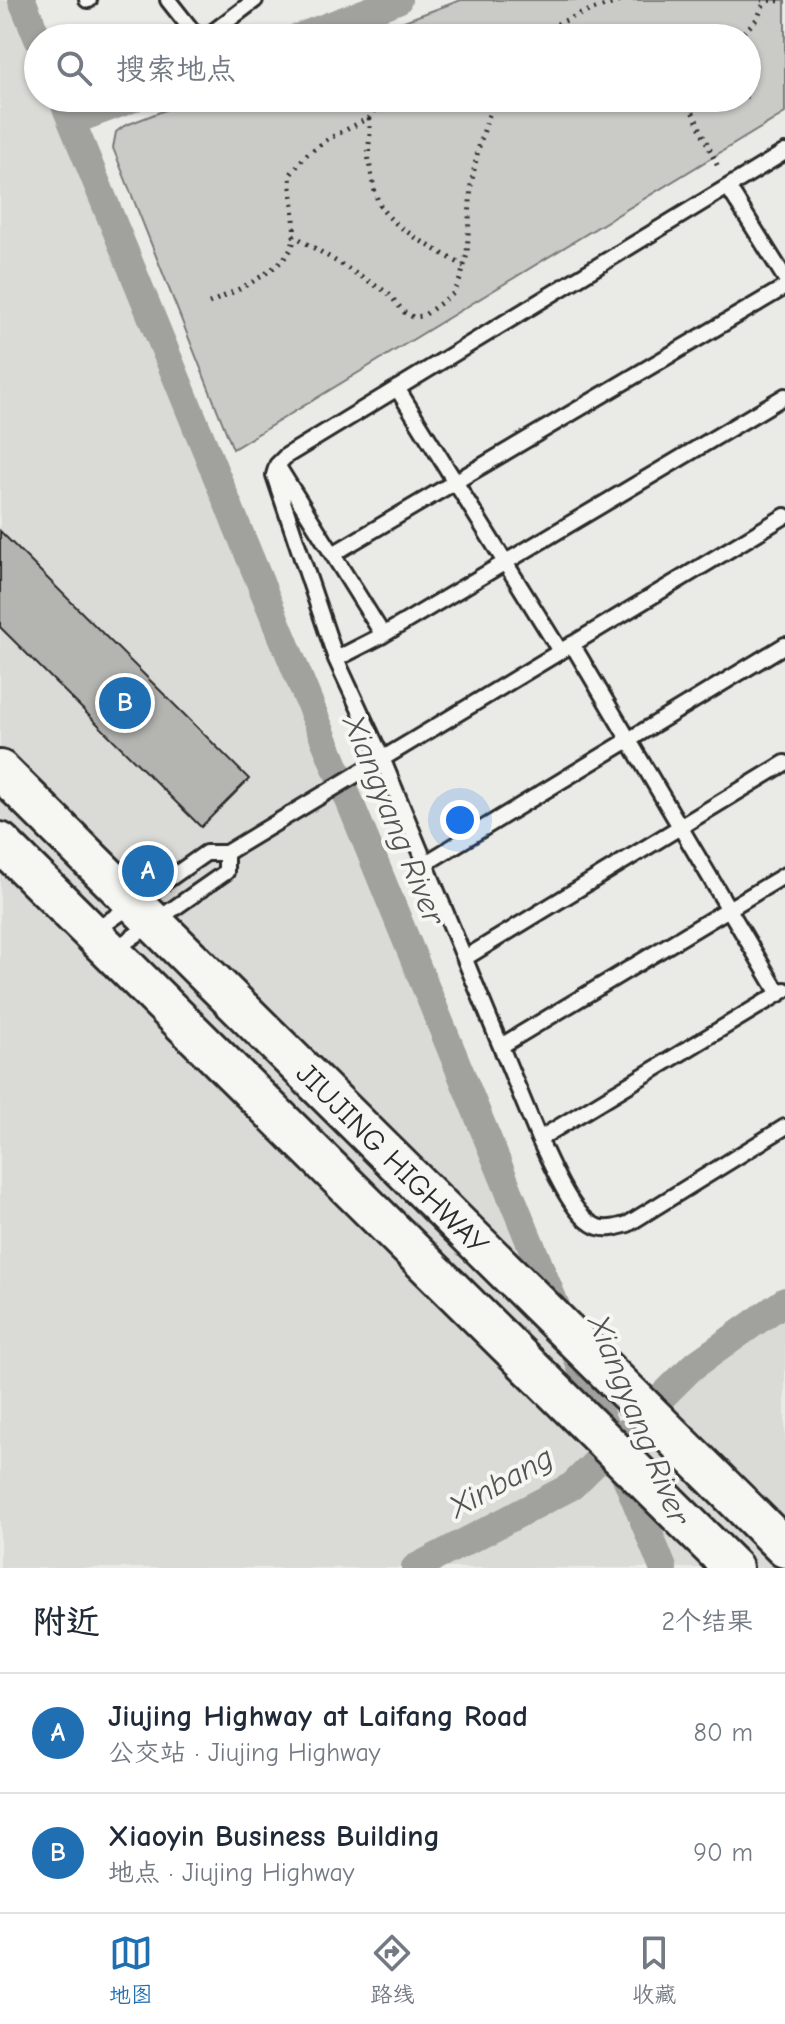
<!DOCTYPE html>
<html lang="zh">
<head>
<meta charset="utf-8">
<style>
  body { margin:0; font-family:"Comic Neue","LXGW WenKai TC",sans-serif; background:#f6f6f7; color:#1f2937 }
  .you { position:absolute; left:460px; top:820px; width:28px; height:28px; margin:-20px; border:6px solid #fff; border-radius:50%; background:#1a73e8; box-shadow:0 0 0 12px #1a73e833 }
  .badge { display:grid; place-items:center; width:52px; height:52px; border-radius:50%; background:#1f6fb2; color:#fff; font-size:26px; font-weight:700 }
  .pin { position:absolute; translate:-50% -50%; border:4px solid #fff; box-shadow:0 2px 8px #0006 }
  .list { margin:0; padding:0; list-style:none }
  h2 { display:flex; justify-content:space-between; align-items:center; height:104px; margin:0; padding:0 32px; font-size:34px }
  h2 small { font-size:26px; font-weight:400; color:#747a83 }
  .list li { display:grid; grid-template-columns:52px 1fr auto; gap:24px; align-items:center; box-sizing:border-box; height:120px; padding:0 32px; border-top:2px solid #e0e1e3 }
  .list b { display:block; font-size:30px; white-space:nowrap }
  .list p { margin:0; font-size:26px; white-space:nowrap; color:#747a83 }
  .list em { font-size:26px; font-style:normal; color:#747a83 }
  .icon { flex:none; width:44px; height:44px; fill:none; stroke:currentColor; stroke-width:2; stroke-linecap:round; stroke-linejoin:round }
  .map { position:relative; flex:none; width:785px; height:1568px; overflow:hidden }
  .search { position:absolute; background:#fff; box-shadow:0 2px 6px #0004; left:24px; right:24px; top:24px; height:88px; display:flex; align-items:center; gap:20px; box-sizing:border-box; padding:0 28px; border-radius:44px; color:#747a83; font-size:30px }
  .sheet { height:344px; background:#fff }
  nav { display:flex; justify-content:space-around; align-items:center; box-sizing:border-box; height:112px; border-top:2px solid #e0e1e3; background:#fff; font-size:22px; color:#747a83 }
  nav a { display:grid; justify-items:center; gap:4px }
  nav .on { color:#1f6fb2 }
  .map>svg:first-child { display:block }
  .built { fill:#dadad6 }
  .green { fill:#cacac7; stroke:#7a7a79; stroke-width:2 }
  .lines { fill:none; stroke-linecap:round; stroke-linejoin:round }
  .canal { stroke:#a1a19e; stroke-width:28 }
  .building { fill:#b4b4b1; stroke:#2b2b2b; stroke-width:2 }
  .service-casing { stroke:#2b2b2b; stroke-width:20 }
  .secondary-casing { stroke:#2b2b2b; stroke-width:44 }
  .path { stroke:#2b2b2b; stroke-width:5; stroke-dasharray:2 6; stroke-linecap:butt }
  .service { stroke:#f6f6f2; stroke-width:14 }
  .secondary { stroke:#f6f6f2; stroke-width:38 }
  .labels { text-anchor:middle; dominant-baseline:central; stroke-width:8; stroke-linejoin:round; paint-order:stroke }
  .street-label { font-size:30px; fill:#2b2b2b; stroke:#f6f6f2 }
  .water-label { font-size:32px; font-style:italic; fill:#545453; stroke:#f6f6f2 }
</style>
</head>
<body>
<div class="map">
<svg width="785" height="1568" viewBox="0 0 785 1568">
  <rect width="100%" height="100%" fill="#eaeae6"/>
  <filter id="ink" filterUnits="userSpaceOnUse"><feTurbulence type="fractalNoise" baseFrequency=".0125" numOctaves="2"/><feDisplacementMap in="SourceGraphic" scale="16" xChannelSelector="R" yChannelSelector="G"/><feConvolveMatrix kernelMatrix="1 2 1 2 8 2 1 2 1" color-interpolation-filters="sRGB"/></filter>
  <g filter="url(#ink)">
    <path class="built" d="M0,0H31L46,38H38V98H71L612,1431L692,1355L785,1290V1568H0Z"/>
    <path class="green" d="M461,0H785V113L233,449L113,148L116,132L124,126L196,98H747V38H358Z"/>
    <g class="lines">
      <path class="canal" d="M22,0L38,39
        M296,38L398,0
        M62,98L663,1568
        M72,121L134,98
        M415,1568L572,1486L692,1367L785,1301"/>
    </g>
    <path class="building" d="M0,531L249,779L201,827L0,627Z"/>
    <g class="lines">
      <g class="service-casing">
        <path id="service" d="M87,0H89
          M168,0L198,38
          M205,38L255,0
          M785,152L286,456L277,465L274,475L336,659L382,758L539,1139C551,1163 572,1218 598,1227C608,1230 618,1227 628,1224L785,1127
          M728,187L785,278
          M397,388L560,651
          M277,465L383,635
          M333,554L785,287
          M572,644L779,994
          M336,659L383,635L785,396
          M426,863L785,645
          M92,933L206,853H226L785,516
          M114,950L226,872V853
          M465,958L785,763
          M501,1046L785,875
          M539,1139L785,990"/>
      </g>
      <g class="secondary-casing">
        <path id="secondary" d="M0,770L785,1548
          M0,842L733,1568"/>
      </g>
      <path class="path" d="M761,0L785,1
        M553,28L574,38
        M495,38L538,32L583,13L624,0
        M738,38L757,19L765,1
        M686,98L719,169
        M369,118C372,134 367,147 369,161C372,177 374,196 382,209C397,230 442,253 464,266
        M293,235L388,293L404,312L413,317L423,316L454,293L461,277L467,254L471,185L478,150L494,98
        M209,303C230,294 288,268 293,243C297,223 291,196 290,175L306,155L330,138L369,118L384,98"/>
      <use href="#service" class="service"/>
      <use href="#secondary" class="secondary"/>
    </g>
  </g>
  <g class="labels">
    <g class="street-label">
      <text transform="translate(392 1159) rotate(45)">JIUJING HIGHWAY</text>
    </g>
    <g class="water-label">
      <text transform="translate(394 820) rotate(68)">Xiangyang River</text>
      <text transform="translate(639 1420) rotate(68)">Xiangyang River</text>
      <text transform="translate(501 1482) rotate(-29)">Xinbang</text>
    </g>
  </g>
</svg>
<div class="you"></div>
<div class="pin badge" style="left:148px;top:871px">A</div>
<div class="pin badge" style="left:125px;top:703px">B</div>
<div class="search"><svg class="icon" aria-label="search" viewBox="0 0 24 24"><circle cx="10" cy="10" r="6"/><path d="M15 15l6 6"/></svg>搜索地点</div>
</div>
<section class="sheet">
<h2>附近<small>2个结果</small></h2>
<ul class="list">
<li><span class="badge">A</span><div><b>Jiujing Highway at Laifang Road</b><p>公交站 · Jiujing Highway</p></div><em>80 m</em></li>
<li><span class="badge">B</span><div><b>Xiaoyin Business Building</b><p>地点 · Jiujing Highway</p></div><em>90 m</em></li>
</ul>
</section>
<nav>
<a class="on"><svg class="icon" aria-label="map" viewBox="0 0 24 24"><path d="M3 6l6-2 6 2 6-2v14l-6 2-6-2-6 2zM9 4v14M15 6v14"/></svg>地图</a>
<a><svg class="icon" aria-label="directions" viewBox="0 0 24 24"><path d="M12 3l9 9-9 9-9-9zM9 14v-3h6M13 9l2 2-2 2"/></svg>路线</a>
<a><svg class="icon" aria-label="saved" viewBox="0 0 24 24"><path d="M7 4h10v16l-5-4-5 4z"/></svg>收藏</a>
</nav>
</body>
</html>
